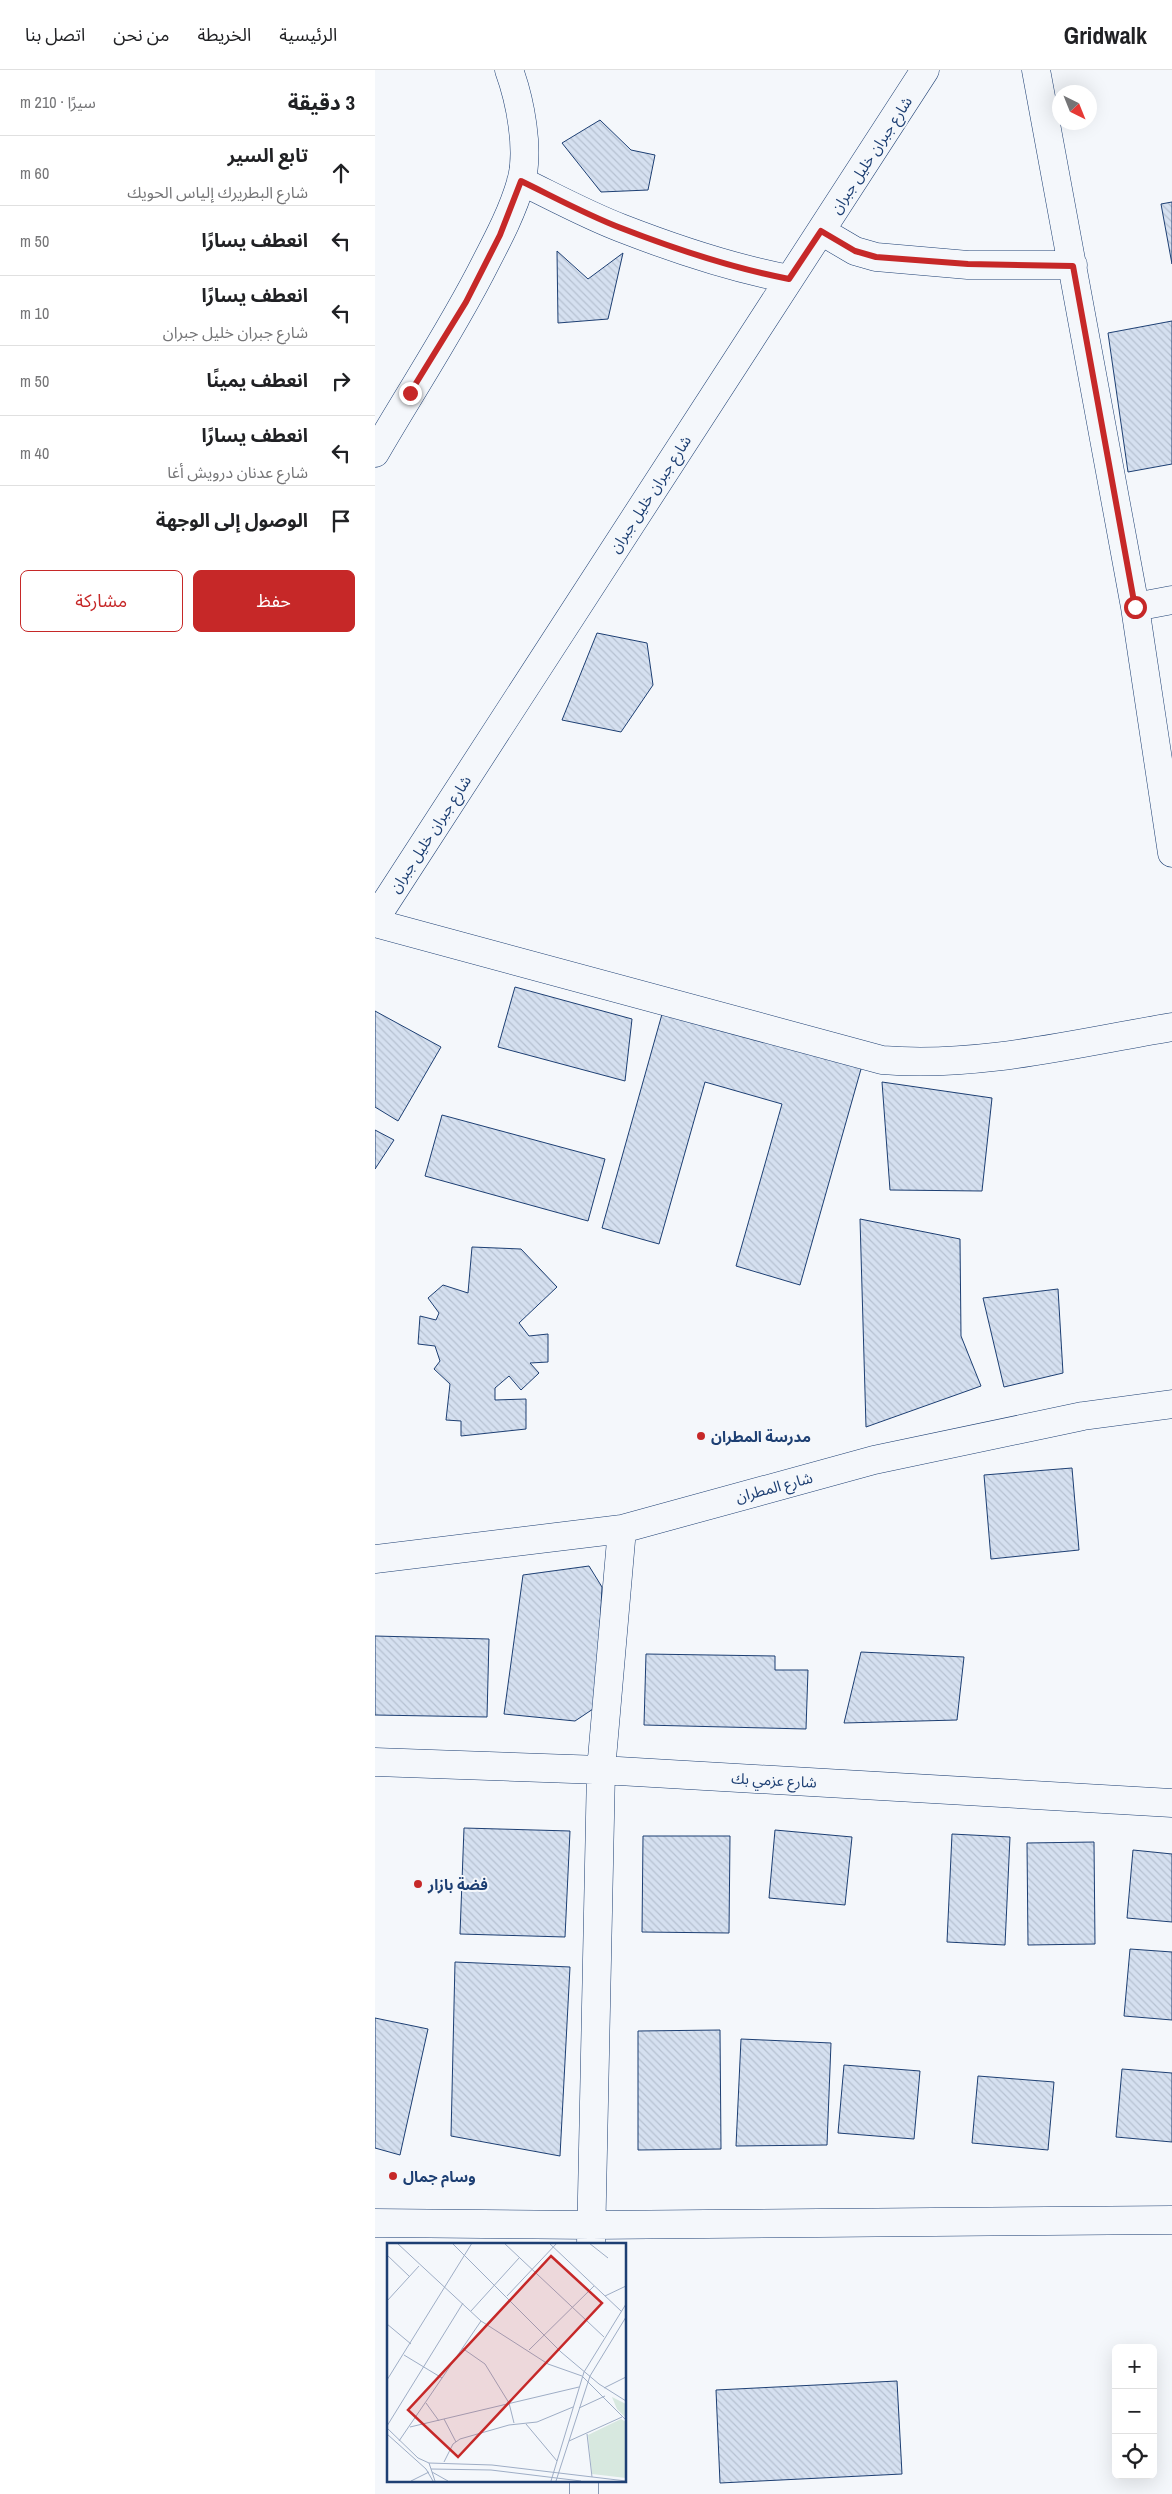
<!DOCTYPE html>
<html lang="ar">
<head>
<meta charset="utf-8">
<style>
  body { margin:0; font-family:"Archivo Narrow","Noto Sans Arabic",sans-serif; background:#f2f2f2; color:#202124; direction:rtl }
  .controls { position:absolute; right:15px; bottom:15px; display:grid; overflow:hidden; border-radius:8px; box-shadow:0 5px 20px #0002 }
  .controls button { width:45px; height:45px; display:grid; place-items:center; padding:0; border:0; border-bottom:1px solid #e0e0e0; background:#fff; color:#202124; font:25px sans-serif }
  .compass { position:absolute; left:677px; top:15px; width:45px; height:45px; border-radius:50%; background:#fff; box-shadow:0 5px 20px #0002; rotate:137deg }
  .stop { position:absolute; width:15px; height:15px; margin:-11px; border:4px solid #c62828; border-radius:50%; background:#fff }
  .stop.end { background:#c62828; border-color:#fff; box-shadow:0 1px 5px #0008 }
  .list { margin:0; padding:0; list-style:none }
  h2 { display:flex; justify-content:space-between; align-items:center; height:65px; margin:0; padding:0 20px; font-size:21px }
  h2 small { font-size:16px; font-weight:400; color:#757577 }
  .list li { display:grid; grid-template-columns:32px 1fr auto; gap:15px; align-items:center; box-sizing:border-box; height:70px; padding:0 20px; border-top:1px solid #e0e0e0 }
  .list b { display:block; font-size:19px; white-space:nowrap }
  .list p { margin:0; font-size:16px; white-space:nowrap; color:#757577 }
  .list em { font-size:16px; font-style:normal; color:#757577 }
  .actions { display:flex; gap:10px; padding:15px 20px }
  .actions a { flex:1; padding:11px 0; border:1px solid #c62828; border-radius:8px; text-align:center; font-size:18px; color:#c62828 }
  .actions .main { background:#c62828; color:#fff }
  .icon { flex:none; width:28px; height:28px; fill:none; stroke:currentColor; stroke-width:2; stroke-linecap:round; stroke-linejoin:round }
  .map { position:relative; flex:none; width:797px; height:2424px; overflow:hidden; direction:ltr }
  header { display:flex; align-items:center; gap:30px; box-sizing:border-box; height:70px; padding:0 25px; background:#fff; border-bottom:1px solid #e0e0e0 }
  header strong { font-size:24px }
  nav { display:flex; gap:28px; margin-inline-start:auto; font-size:18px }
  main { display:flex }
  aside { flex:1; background:#fff }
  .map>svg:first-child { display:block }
  .building { fill:url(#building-back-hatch); stroke:#1d3f73 }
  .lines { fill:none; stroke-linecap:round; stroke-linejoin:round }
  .minor-casing { stroke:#1d3f73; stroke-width:29 }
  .minor { stroke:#f4f7fb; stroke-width:28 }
  .route { stroke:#c62828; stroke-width:6 }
  .poi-dot { fill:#c62828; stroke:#f4f7fb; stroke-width:2 }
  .labels { text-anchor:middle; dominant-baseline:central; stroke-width:4; stroke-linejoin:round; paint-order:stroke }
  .street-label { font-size:15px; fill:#1d3f73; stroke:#f4f7fb }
  .poi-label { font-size:15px; font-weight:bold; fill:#1d3f73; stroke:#f4f7fb; text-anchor:start }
  .inset-road { fill:none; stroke:#9eadc5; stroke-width:1 }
  .view { fill:#c62828; fill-opacity:0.15; stroke:#c62828; stroke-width:2.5 }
  .inset-edge { fill:none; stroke:#1d3f73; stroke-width:2.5 }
</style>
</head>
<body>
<header>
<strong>Gridwalk</strong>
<nav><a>الرئيسية</a><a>الخريطة</a><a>من نحن</a><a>اتصل بنا</a></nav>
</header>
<main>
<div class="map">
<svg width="797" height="2424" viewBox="0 0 797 2424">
  <defs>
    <pattern id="building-back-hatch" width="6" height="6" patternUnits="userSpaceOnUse" patternTransform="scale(1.25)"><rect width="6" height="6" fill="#d5e0f0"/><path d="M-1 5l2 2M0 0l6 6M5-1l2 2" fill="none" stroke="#b6c1d1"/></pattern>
  </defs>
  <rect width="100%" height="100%" fill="#f4f7fb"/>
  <path class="building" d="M225,50L256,80L280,85L273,120L226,122L187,73Z
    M797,132V194L786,134Z
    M182,181L213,209L248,183L233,249L183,253Z
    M797,251V394L753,402L733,263Z
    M222,563L272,573L278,615L246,662L187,650Z
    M140,917L257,949L250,1011L123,977Z
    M289,937L488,992L425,1215L361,1196L407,1034L330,1012L284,1174L227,1158Z
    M0,941L66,977L23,1051L0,1037Z
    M507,1012L617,1028L607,1121L515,1120Z
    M67,1045L230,1089L213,1151L50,1106Z
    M0,1060L19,1070L0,1099Z
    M485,1149L585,1169L586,1266L606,1316L491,1357Z
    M97,1177L146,1179L182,1217L144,1253L154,1266L173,1264V1292L155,1293L164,1303L146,1320L134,1306L120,1318V1330L151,1329V1359L86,1366V1351L71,1350L75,1314L59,1299L65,1291L60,1276L43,1274L45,1246L61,1250L64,1243L53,1228L68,1215L93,1223Z
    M683,1219L688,1303L629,1317L608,1228Z
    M697,1398L704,1480L616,1489L609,1405Z
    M214,1496L227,1517L221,1637L200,1651L129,1644L148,1505Z
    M0,1566L114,1569L112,1647L0,1645Z
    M486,1582L589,1587L582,1650L469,1653Z
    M271,1584L400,1586V1600H433L431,1659L269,1655Z
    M89,1758L195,1761L190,1867L85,1864Z
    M400,1760L477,1767L470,1835L394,1828Z
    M577,1764L635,1767L630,1875L572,1872Z
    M268,1766H355L354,1863L267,1862Z
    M719,1772L720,1874L653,1875L652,1773Z
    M758,1780L797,1784V1852L752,1848Z
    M755,1879L797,1882V1950L749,1946Z
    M80,1892L195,1897L185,2086L76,2066Z
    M0,1948L53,1959L25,2085L0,2078Z
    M345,1960L346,2079L263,2080V1961Z
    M366,1969L456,1973L452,2075L361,2076Z
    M469,1995L545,2001L539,2069L463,2063Z
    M747,1999L797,2003V2072L741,2067Z
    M603,2006L679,2012L673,2080L597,2073Z
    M522,2311L527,2404L345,2413L341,2320Z"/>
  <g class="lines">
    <g class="minor-casing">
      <path id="minor" d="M661,0L760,537L797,783
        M146,111C179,127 212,145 246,158C300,179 357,198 414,209
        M446,161L480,181L501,187L593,195H698
        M0,383C37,319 78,258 111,192C124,167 138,140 146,112C155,80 145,30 134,0
        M760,537L797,530
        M0,849L550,0
        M0,853L507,990C605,998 701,973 797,957
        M0,1489L247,1459L499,1390L708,1346L797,1334
        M0,1692L226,1700L797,1733
        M0,2153L216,2155L797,2150
        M216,2174L226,1700L247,1459
        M209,2424V2410"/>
    </g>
    <use href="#minor" class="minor"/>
  </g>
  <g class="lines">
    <path class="route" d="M35,323L91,232L125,165L146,111C179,127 212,145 246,158C300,179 357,198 414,209L446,161L480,181L501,187L593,194L698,196L760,537"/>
  </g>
  <g class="poi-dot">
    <circle cx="326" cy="1366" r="5"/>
    <circle cx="43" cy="1814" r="5"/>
    <circle cx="18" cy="2106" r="5"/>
  </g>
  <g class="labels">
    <g class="street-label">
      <text transform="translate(496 85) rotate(-57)">شارع جبران خليل جبران</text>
      <text transform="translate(275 424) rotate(-57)">شارع جبران خليل جبران</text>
      <text transform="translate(55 764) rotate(-57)">شارع جبران خليل جبران</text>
      <text transform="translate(399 1417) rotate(-15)">شارع المطران</text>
      <text transform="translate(399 1710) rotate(3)">شارع عزمي بك</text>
    </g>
    <g class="poi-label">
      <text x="336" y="1366">مدرسة المطران</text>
      <text x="53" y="1814">فضة بازار</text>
      <text x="28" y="2106">وسام جمال</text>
    </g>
  </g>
  <g transform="translate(12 2173)">
    <rect width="239" height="239" fill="#f4f7fb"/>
    <path d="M225,154L239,161V175L230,166ZM234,176L239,179V235L205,231L201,192Z" fill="#d7e8df"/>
    <path class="inset-road" d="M10,0L94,78L161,121L195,133L239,177M65,0L174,109L212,141L239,158M117,0L217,94M162,0L234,68M202,0L221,15M0,12L23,34M120,53L170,0M218,53L239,43M0,58L32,23M84,68L132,15M0,81L24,101M75,105L98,121L122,160L127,180M142,107L207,43M17,112L55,135M0,137L85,0M217,145L239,134M39,160L52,178M192,165L218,153M57,176L69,199M139,181L170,218M0,183L76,60M23,184L192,144M0,185L31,215L42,220L48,238M0,191L39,226L46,238M200,191L205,234M12,198L94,78M182,198L235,174M57,219L66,201L73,196L122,182L150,179L186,164M42,220L105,222L239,238M44,226L104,227L194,238M45,229L61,238M24,238L42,229M164,238L197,129L239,61M169,238L203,133L239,74"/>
    <path class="view" d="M164,13L215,60L71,214L21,167Z"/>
    <rect width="239" height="239" class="inset-edge"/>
  </g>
</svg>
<div class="controls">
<button>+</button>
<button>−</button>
<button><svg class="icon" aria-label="locate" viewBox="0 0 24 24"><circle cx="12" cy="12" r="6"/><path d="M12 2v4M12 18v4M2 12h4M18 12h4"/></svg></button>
</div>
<svg class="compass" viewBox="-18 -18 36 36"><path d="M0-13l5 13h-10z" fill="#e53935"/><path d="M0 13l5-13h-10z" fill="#757577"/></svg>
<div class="stop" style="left:760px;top:537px"></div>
<div class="stop end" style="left:35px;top:323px"></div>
</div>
<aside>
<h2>3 دقيقة<small>سيرًا · 210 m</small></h2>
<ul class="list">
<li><svg class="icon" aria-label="ahead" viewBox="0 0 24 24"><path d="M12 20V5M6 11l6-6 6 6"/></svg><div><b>تابع السير</b><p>شارع البطريرك إلياس الحويك</p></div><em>60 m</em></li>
<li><svg class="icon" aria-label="left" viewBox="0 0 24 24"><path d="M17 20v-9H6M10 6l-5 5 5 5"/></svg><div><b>انعطف يسارًا</b></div><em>50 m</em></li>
<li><svg class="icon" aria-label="left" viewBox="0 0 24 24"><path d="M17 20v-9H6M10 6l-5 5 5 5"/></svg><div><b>انعطف يسارًا</b><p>شارع جبران خليل جبران</p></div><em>10 m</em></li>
<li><svg class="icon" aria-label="right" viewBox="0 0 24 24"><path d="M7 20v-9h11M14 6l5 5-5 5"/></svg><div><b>انعطف يمينًا</b></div><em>50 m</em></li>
<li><svg class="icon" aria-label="left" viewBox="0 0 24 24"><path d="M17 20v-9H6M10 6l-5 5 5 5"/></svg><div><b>انعطف يسارًا</b><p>شارع عدنان درويش أغا</p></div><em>40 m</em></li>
<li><svg class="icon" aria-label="arrive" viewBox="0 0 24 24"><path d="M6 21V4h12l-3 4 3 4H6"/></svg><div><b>الوصول إلى الوجهة</b></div></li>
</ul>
<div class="actions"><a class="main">حفظ</a><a>مشاركة</a></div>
</aside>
</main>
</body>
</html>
